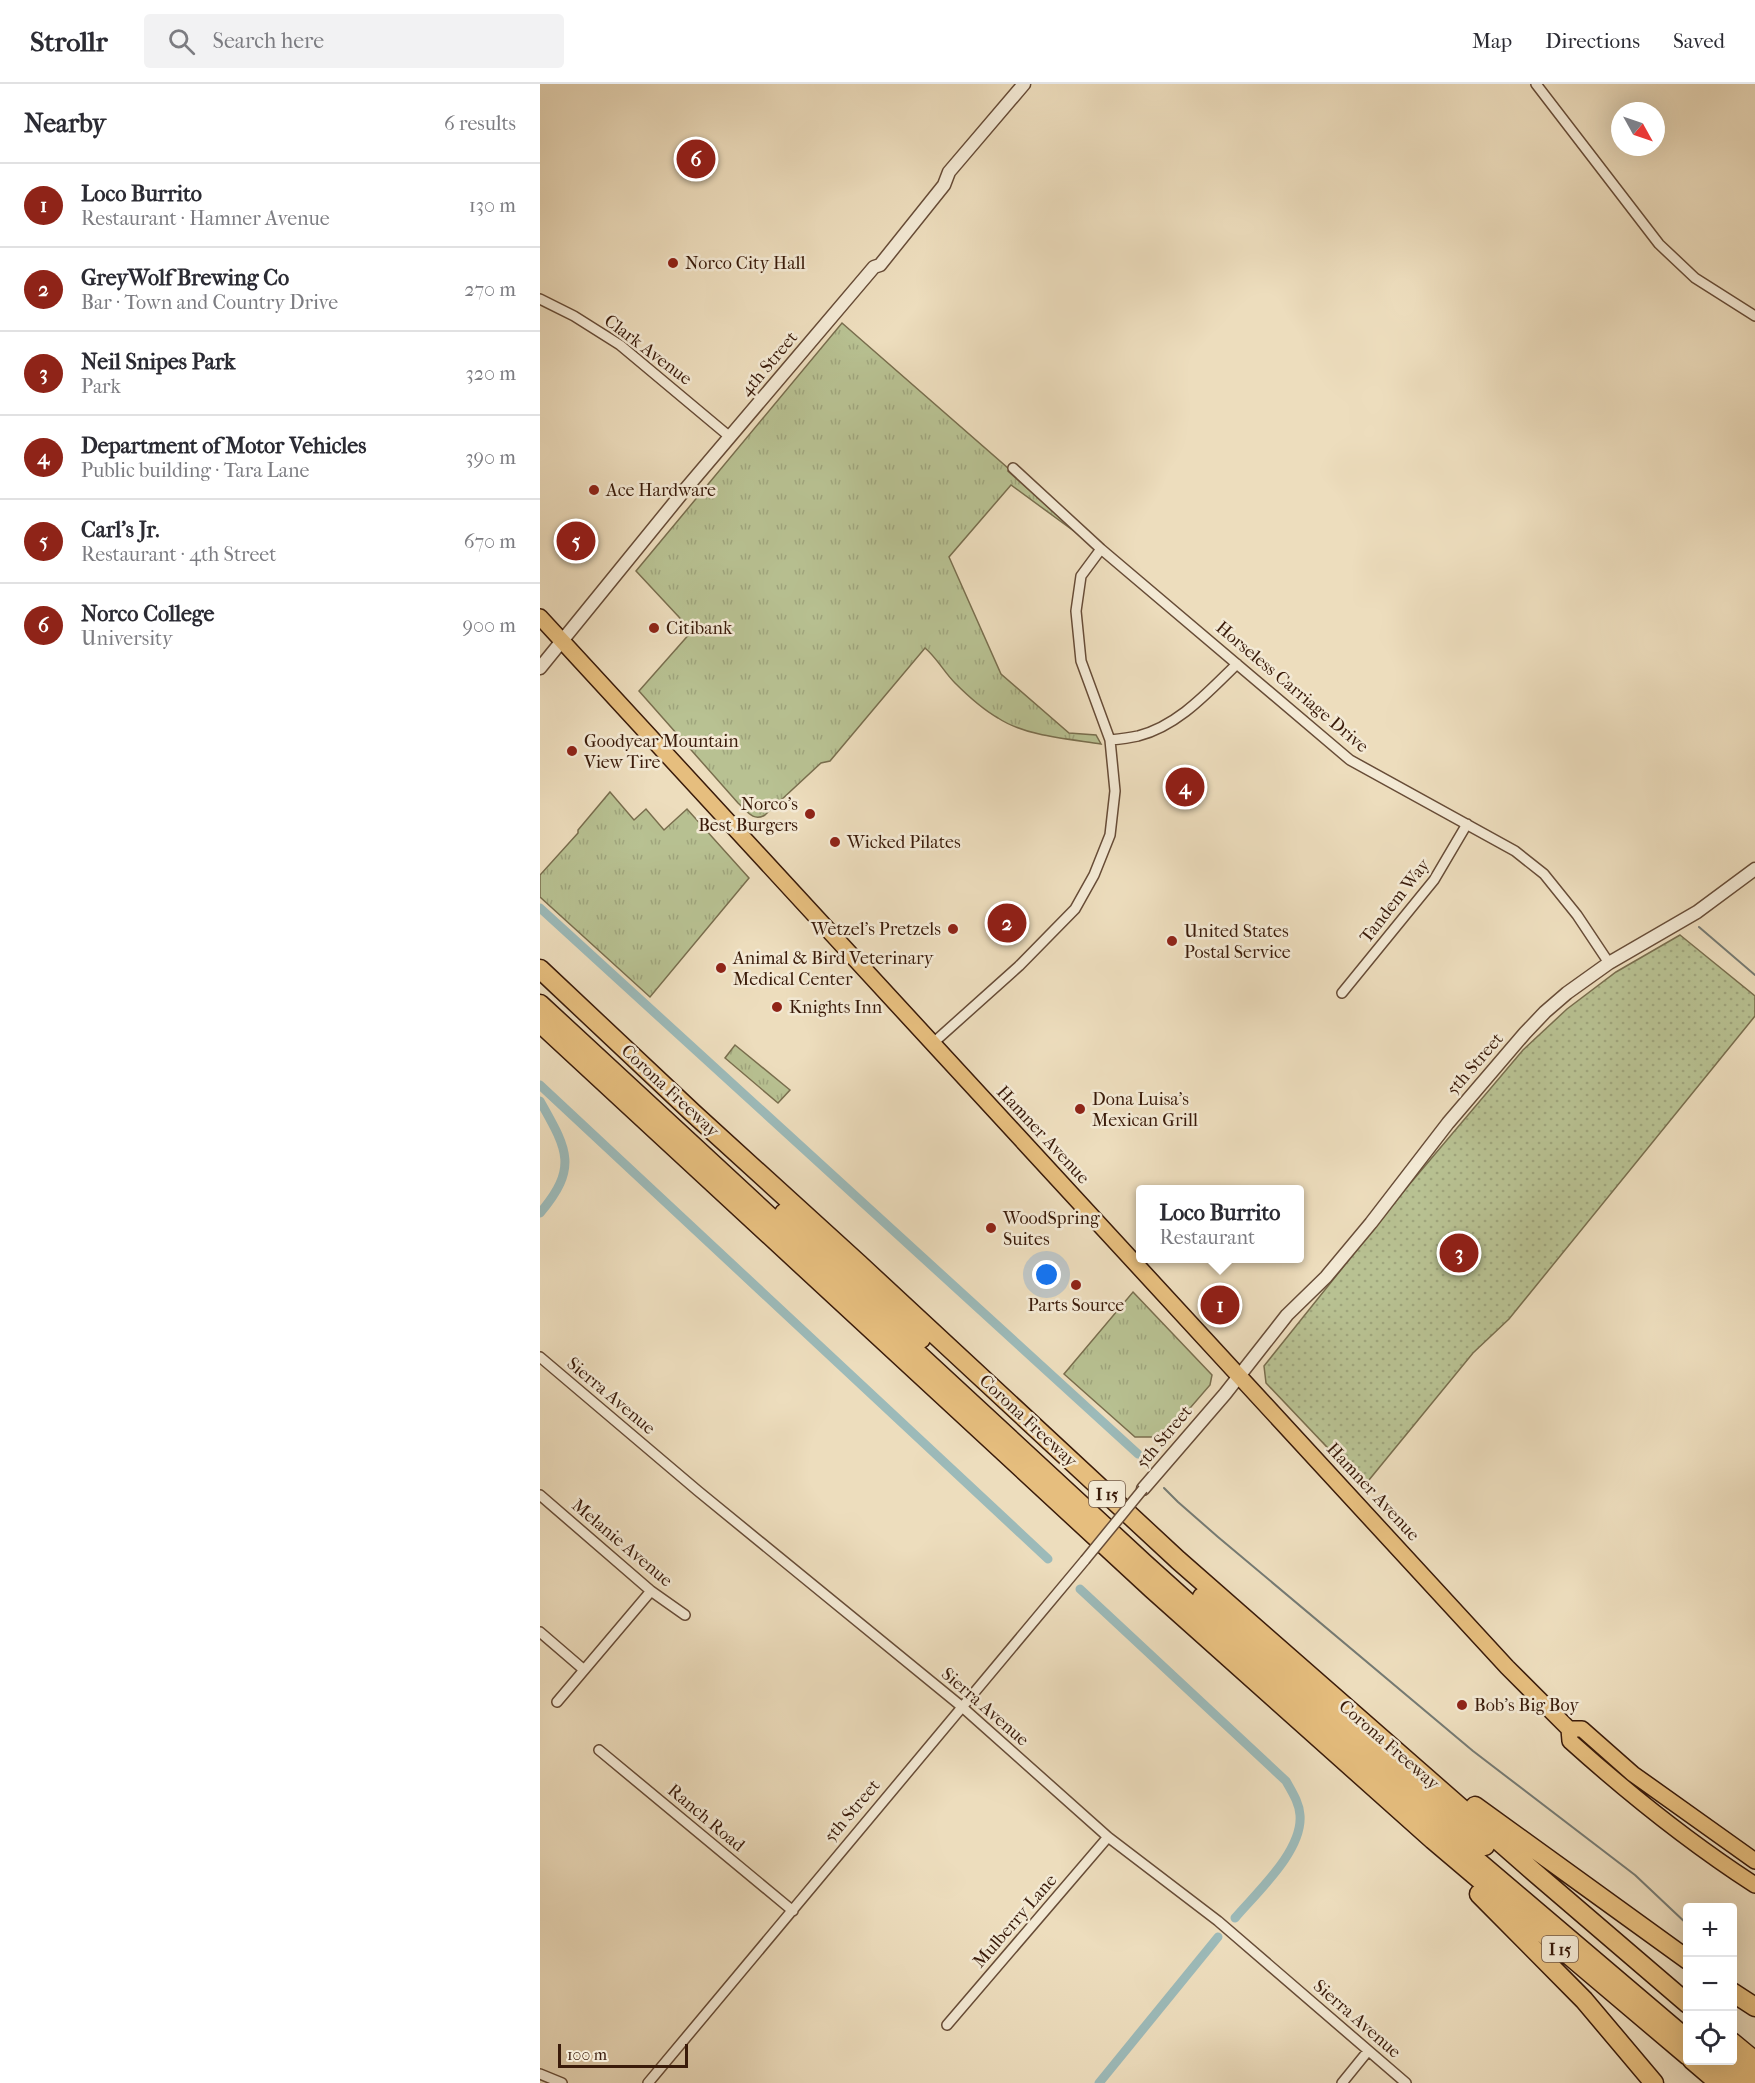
<!DOCTYPE html>
<html lang="en">
<head>
<meta charset="utf-8">
<style>
  body { margin:0; font-family:"IM FELL French Canon",serif; background:#f2f2f3; color:#2b2b33 }
  .controls { position:absolute; right:18px; bottom:18px; display:grid; overflow:hidden; border-radius:6px; box-shadow:0 6px 24px #0002 }
  .controls button { width:54px; height:54px; display:grid; place-items:center; padding:0; border:0; border-bottom:2px solid #e1e1e2; background:#fff; color:#2b2b33; font:30px sans-serif }
  .compass { position:absolute; left:1071px; top:18px; width:54px; height:54px; border-radius:50%; background:#fff; box-shadow:0 6px 24px #0002; rotate:130deg }
  .scale { position:absolute; left:18px; bottom:15px; width:130px; box-sizing:border-box; padding-left:6px; border:3px solid #3a1b0a; border-top:0; font-size:16px; line-height:21px; white-space:nowrap; color:#3a1b0a; -webkit-text-stroke:4px #f3e9d4; paint-order:stroke }
  .you { position:absolute; left:507px; top:1191px; width:21px; height:21px; margin:-15px; border:4px solid #fff; border-radius:50%; background:#1a73e8; box-shadow:0 0 0 9px #1a73e833 }
  .badge { display:grid; place-items:center; width:39px; height:39px; border-radius:50%; background:#8f2418; color:#fff; font-size:20px; font-weight:700 }
  .pin { position:absolute; translate:-50% -50%; border:3px solid #fff; box-shadow:0 2px 6px #0006 }
  .popup { position:absolute; left:596px; top:1101px; width:168px; height:78px; box-sizing:border-box; display:grid; place-content:center; border-radius:6px; background:#fff; filter:drop-shadow(0 2px 4px #0005); font-size:20px; white-space:nowrap; color:#7c7c81 }
  .popup b { font-size:22px; color:#2b2b33 }
  .popup::after { content:''; position:absolute; left:50%; top:100%; margin-left:-12px; border:12px solid transparent; border-top-color:#fff }
  .list { margin:0; padding:0; list-style:none }
  h2 { display:flex; justify-content:space-between; align-items:center; height:78px; margin:0; padding:0 24px; font-size:26px }
  h2 small { font-size:20px; font-weight:400; color:#7c7c81 }
  .list li { display:grid; grid-template-columns:39px 1fr auto; gap:18px; align-items:center; box-sizing:border-box; height:84px; padding:0 24px; border-top:2px solid #e1e1e2 }
  .list b { display:block; font-size:22px; white-space:nowrap }
  .list p { margin:0; font-size:20px; white-space:nowrap; color:#7c7c81 }
  .list em { font-size:20px; font-style:normal; color:#7c7c81 }
  .icon { flex:none; width:33px; height:33px; fill:none; stroke:currentColor; stroke-width:2; stroke-linecap:round; stroke-linejoin:round }
  .map { position:relative; flex:none; width:1215px; height:1999px; overflow:hidden }
  header { display:flex; align-items:center; gap:36px; box-sizing:border-box; height:84px; padding:0 30px; background:#fff; border-bottom:2px solid #e1e1e2 }
  header strong { font-size:28px }
  nav { display:flex; gap:33px; margin-inline-start:auto; font-size:21px }
  .search { width:420px; height:54px; background:#f2f2f3; display:flex; align-items:center; gap:15px; box-sizing:border-box; padding:0 21px; border-radius:6px; color:#7c7c81; font-size:22px }
  main { display:flex }
  aside { flex:1; background:#fff }
  .map>svg:first-child { display:block }
  .grass { fill:url(#grass-tufts); stroke:#796e4e; stroke-width:1.5 }
  .park { fill:url(#park-dots); stroke:#796e4e; stroke-width:1.5 }
  .lines { fill:none; stroke-linecap:round; stroke-linejoin:round }
  .stream { stroke:#757a73; stroke-width:2 }
  .canal { stroke:#9cbab9; stroke-width:9 }
  .minor-casing { stroke:#674c37; stroke-width:12 }
  .tertiary-casing { stroke:#674c37; stroke-width:15 }
  .primary-casing { stroke:#3a1b0a; stroke-width:18 }
  .motorway-casing { stroke:#3a1b0a; stroke-width:21 }
  .minor { stroke:#f3e9d4; stroke-width:9 }
  .tertiary { stroke:#f3e9d4; stroke-width:12 }
  .primary { stroke:#e6be7e; stroke-width:15 }
  .motorway { stroke:#e6be7e; stroke-width:18 }
  .minor-bridge-casing { stroke:#674c37; stroke-width:12; stroke-linecap:butt }
  .minor-bridge { stroke:#f3e9d4; stroke-width:9 }
  .poi-dot { fill:#8f2418; stroke:#f3e9d4; stroke-width:2 }
  .labels { text-anchor:middle; dominant-baseline:central; stroke-width:5; stroke-linejoin:round; paint-order:stroke }
  .shield { fill:#f3e9d4; stroke:#725947; stroke-width:1.5 }
  .shield-label { font-size:16px; font-weight:bold; fill:#3a1b0a }
  .poi-label { font-size:18px; fill:#3a1b0a; stroke:#f3e9d4; text-anchor:start }
  .street-label { font-size:18px; fill:#3a1b0a; stroke:#f3e9d4 }
</style>
</head>
<body>
<header>
<strong>Strollr</strong>
<div class="search"><svg class="icon" aria-label="search" viewBox="0 0 24 24"><circle cx="10" cy="10" r="6"/><path d="M15 15l6 6"/></svg>Search here</div>
<nav><a>Map</a><a>Directions</a><a>Saved</a></nav>
</header>
<main>
<aside>
<h2>Nearby<small>6 results</small></h2>
<ul class="list">
<li><span class="badge">1</span><div><b>Loco Burrito</b><p>Restaurant · Hamner Avenue</p></div><em>130 m</em></li>
<li><span class="badge">2</span><div><b>GreyWolf Brewing Co</b><p>Bar · Town and Country Drive</p></div><em>270 m</em></li>
<li><span class="badge">3</span><div><b>Neil Snipes Park</b><p>Park</p></div><em>320 m</em></li>
<li><span class="badge">4</span><div><b>Department of Motor Vehicles</b><p>Public building · Tara Lane</p></div><em>390 m</em></li>
<li><span class="badge">5</span><div><b>Carl's Jr.</b><p>Restaurant · 4th Street</p></div><em>670 m</em></li>
<li><span class="badge">6</span><div><b>Norco College</b><p>University</p></div><em>900 m</em></li>
</ul>
</aside>
<div class="map">
<svg width="1215" height="1999" viewBox="0 0 1215 1999">
  <defs>
    <pattern id="grass-tufts" width="24" height="20" patternUnits="userSpaceOnUse" patternTransform="scale(1.5)"><rect width="24" height="20" fill="#b8c192"/><path d="M3 7l-1-3M5 7V3M7 7l1-3M15 17l-1-3M17 17v-4M19 17l1-3" fill="none" stroke="#9fa57d"/></pattern>
    <pattern id="park-dots" width="8" height="8" patternUnits="userSpaceOnUse" patternTransform="scale(1.5)"><rect width="8" height="8" fill="#b8c192"/><path d="M2 2h.1M6 6h.1" fill="none" stroke="#9fa57d" stroke-width="1.8" stroke-linecap="round"/></pattern>
  </defs>
  <rect width="100%" height="100%" fill="#edddbd"/>
  <filter id="stains"><feTurbulence type="fractalNoise" baseFrequency=".00333" numOctaves="4"/><feColorMatrix values="0 0 0 0 .2 0 0 0 0 .09 0 0 0 0 .02 0 0 0 .5 -.17"/></filter>
  <radialGradient id="worn" r=".72"><stop offset=".6" stop-color="#630" stop-opacity="0"/><stop offset="1" stop-color="#630" stop-opacity=".3"/></radialGradient>
  <path class="grass" d="M302,239L469,385L468,387L542,453L471,401L409,473L461,590L529,649L556,651L561,660C529,655 485,652 458,634C444,626 426,610 415,599C404,588 397,574 385,564L290,677L281,679L225,731C213,738 207,727 198,719L99,607L152,547L96,487Z
    M70,708L94,736L106,725L124,746L147,725L209,794L110,913L0,813V791L38,749V746Z
    M195,961L250,1006L238,1019L185,974Z
    M593,1208L672,1291L670,1301L625,1353H595L524,1290Z"/>
  <path class="park" d="M1140,851L1215,912V932L969,1235L933,1269L824,1402L726,1299L724,1282L868,1102L983,966L1027,925L1076,888Z"/>
  <g class="lines">
    <path class="stream" d="M1159,843L1215,891
      M624,1404L638,1418L678,1453L933,1667L1095,1791L1148,1841"/>
    <path class="canal" d="M0,824L598,1370
      M0,1001L508,1475
      M0,1017C27,1065 39,1083 0,1129
      M540,1505L746,1697C752,1708 759,1718 760,1731C763,1767 717,1808 695,1834
      M559,1999L678,1853"/>
    <g class="minor-casing">
      <path id="minor" d="M996,0L1119,160L1155,194L1215,232
        M0,215L34,232L80,261L190,353
        M473,384L561,465L810,676L975,767L1004,790L1037,831L1069,879
        M570,656C580,655 589,654 598,652C638,642 668,608 697,580
        M802,909L894,796L927,740
        M392,960L479,882L535,825L554,791L570,751L575,707L570,656L541,577L536,527L541,492L561,465
        M0,1273L158,1407L421,1622L568,1753L678,1837L866,1999
        M0,1411L111,1507L145,1531
        M0,1548L43,1585
        M17,1618L111,1507
        M59,1666L253,1827
        M407,1941L568,1753
        M0,1990L22,1999
        M108,1999L545,1476
        M802,1999L828,1967"/>
    </g>
    <g class="tertiary-casing">
      <path id="tertiary" d="M0,584L143,408L334,183L340,181L404,101L409,88L484,0
        M603,1405L685,1310L747,1231L786,1193L831,1139L908,1039L985,949L1005,928L1027,909L1069,879L1157,828L1215,785"/>
    </g>
    <g class="primary-casing">
      <path id="primary" d="M0,533L967,1583L1029,1645H1042L1093,1690L1215,1777
        M1029,1645L1030,1657C1090,1711 1147,1757 1215,1801"/>
    </g>
    <g class="motorway-casing">
      <path id="motorway" d="M0,885L153,1029L319,1180L638,1476L994,1788L1148,1920
        M0,920L604,1479L887,1734L1148,1956
        M0,939L612,1505L893,1756L1148,1972
        M244,1129L381,1255
        M662,1513L794,1632L945,1762
        M935,1722L1148,1876
        M939,1810L1044,1916L1114,1999
        M1192,1908L1215,1923
        M1192,1958L1215,1977
        M1192,1974L1215,1994
        M1152,1976L1179,1999
        M1172,1976L1198,1999"/>
    </g>
    <use href="#minor" class="minor"/>
    <use href="#tertiary" class="tertiary"/>
    <use href="#primary" class="primary"/>
    <use href="#motorway" class="motorway"/>
    <g class="minor-bridge-casing">
      <path id="minor-bridge" d="M545,1476L603,1405"/>
    </g>
    <use href="#minor-bridge" class="minor-bridge"/>
  </g>
  <g class="poi-dot">
    <circle cx="133" cy="179" r="6"/>
    <circle cx="54" cy="406" r="6"/>
    <circle cx="114" cy="544" r="6"/>
    <circle cx="32" cy="667" r="6"/>
    <circle cx="270" cy="730" r="6"/>
    <circle cx="295" cy="758" r="6"/>
    <circle cx="413" cy="845" r="6"/>
    <circle cx="632" cy="857" r="6"/>
    <circle cx="181" cy="884" r="6"/>
    <circle cx="237" cy="923" r="6"/>
    <circle cx="540" cy="1025" r="6"/>
    <circle cx="451" cy="1144" r="6"/>
    <circle cx="536" cy="1201" r="6"/>
    <circle cx="922" cy="1621" r="6"/>
  </g>
  <g class="labels">
    <g class="shield">
      <rect x="549" y="1397" width="36" height="26" rx="4.5"/>
      <rect x="1002" y="1852" width="36" height="26" rx="4.5"/>
    </g>
    <g class="shield-label">
      <text x="567" y="1410">I 15</text>
      <text x="1020" y="1865">I 15</text>
    </g>
    <g class="poi-label">
      <text x="145" y="179">Norco City Hall</text>
      <text x="66" y="406">Ace Hardware</text>
      <text x="126" y="544">Citibank</text>
      <text x="44" y="657">Goodyear Mountain<tspan x="44" dy="21">View Tire</tspan></text>
      <text x="258" y="720" text-anchor="end">Norco's<tspan x="258" dy="21">Best Burgers</tspan></text>
      <text x="307" y="758">Wicked Pilates</text>
      <text x="401" y="845" text-anchor="end">Wetzel's Pretzels</text>
      <text x="644" y="847">United States<tspan x="644" dy="21">Postal Service</tspan></text>
      <text x="193" y="874">Animal &amp; Bird Veterinary<tspan x="193" dy="21">Medical Center</tspan></text>
      <text x="249" y="923">Knights Inn</text>
      <text x="552" y="1015">Dona Luisa’s<tspan x="552" dy="21">Mexican Grill</tspan></text>
      <text x="463" y="1134">WoodSpring<tspan x="463" dy="21">Suites</tspan></text>
      <text x="536" y="1221" text-anchor="middle">Parts Source</text>
      <text x="934" y="1621">Bob's Big Boy</text>
    </g>
    <g class="street-label">
      <text transform="translate(108 266) rotate(37)">Clark Avenue</text>
      <text transform="translate(229 280) rotate(-50)">4th Street</text>
      <text transform="translate(752 603) rotate(40)">Horseless Carriage Drive</text>
      <text transform="translate(855 817) rotate(-52)">Tandem Way</text>
      <text transform="translate(935 980) rotate(-49)">5th Street</text>
      <text transform="translate(130 1007) rotate(43)">Corona Freeway</text>
      <text transform="translate(503 1051) rotate(47)">Hamner Avenue</text>
      <text transform="translate(71 1312) rotate(40)">Sierra Avenue</text>
      <text transform="translate(488 1337) rotate(43)">Corona Freeway</text>
      <text transform="translate(624 1353) rotate(-50)">5th Street</text>
      <text transform="translate(833 1408) rotate(47)">Hamner Avenue</text>
      <text transform="translate(82 1459) rotate(40)">Melanie Avenue</text>
      <text transform="translate(445 1623) rotate(41)">Sierra Avenue</text>
      <text transform="translate(849 1661) rotate(41)">Corona Freeway</text>
      <text transform="translate(312 1727) rotate(-50)">5th Street</text>
      <text transform="translate(166 1734) rotate(40)">Ranch Road</text>
      <text transform="translate(475 1837) rotate(-49)">Mulberry Lane</text>
      <text transform="translate(817 1935) rotate(41)">Sierra Avenue</text>
    </g>
  </g>
  <rect width="100%" height="100%" filter="url(#stains)"/>
  <rect width="100%" height="100%" fill="url(#worn)"/>
</svg>
<div class="controls">
<button>+</button>
<button>−</button>
<button><svg class="icon" aria-label="locate" viewBox="0 0 24 24"><circle cx="12" cy="12" r="6"/><path d="M12 2v4M12 18v4M2 12h4M18 12h4"/></svg></button>
</div>
<svg class="compass" viewBox="-18 -18 36 36"><path d="M0-13l5 13h-10z" fill="#e53935"/><path d="M0 13l5-13h-10z" fill="#7c7c81"/></svg>
<div class="scale">100 m</div>
<div class="you"></div>
<div class="pin badge" style="left:680px;top:1221px">1</div>
<div class="popup"><b>Loco Burrito</b>Restaurant</div>
<div class="pin badge" style="left:467px;top:839px">2</div>
<div class="pin badge" style="left:919px;top:1169px">3</div>
<div class="pin badge" style="left:645px;top:703px">4</div>
<div class="pin badge" style="left:36px;top:457px">5</div>
<div class="pin badge" style="left:156px;top:75px">6</div>
</div>
</main>
</body>
</html>
